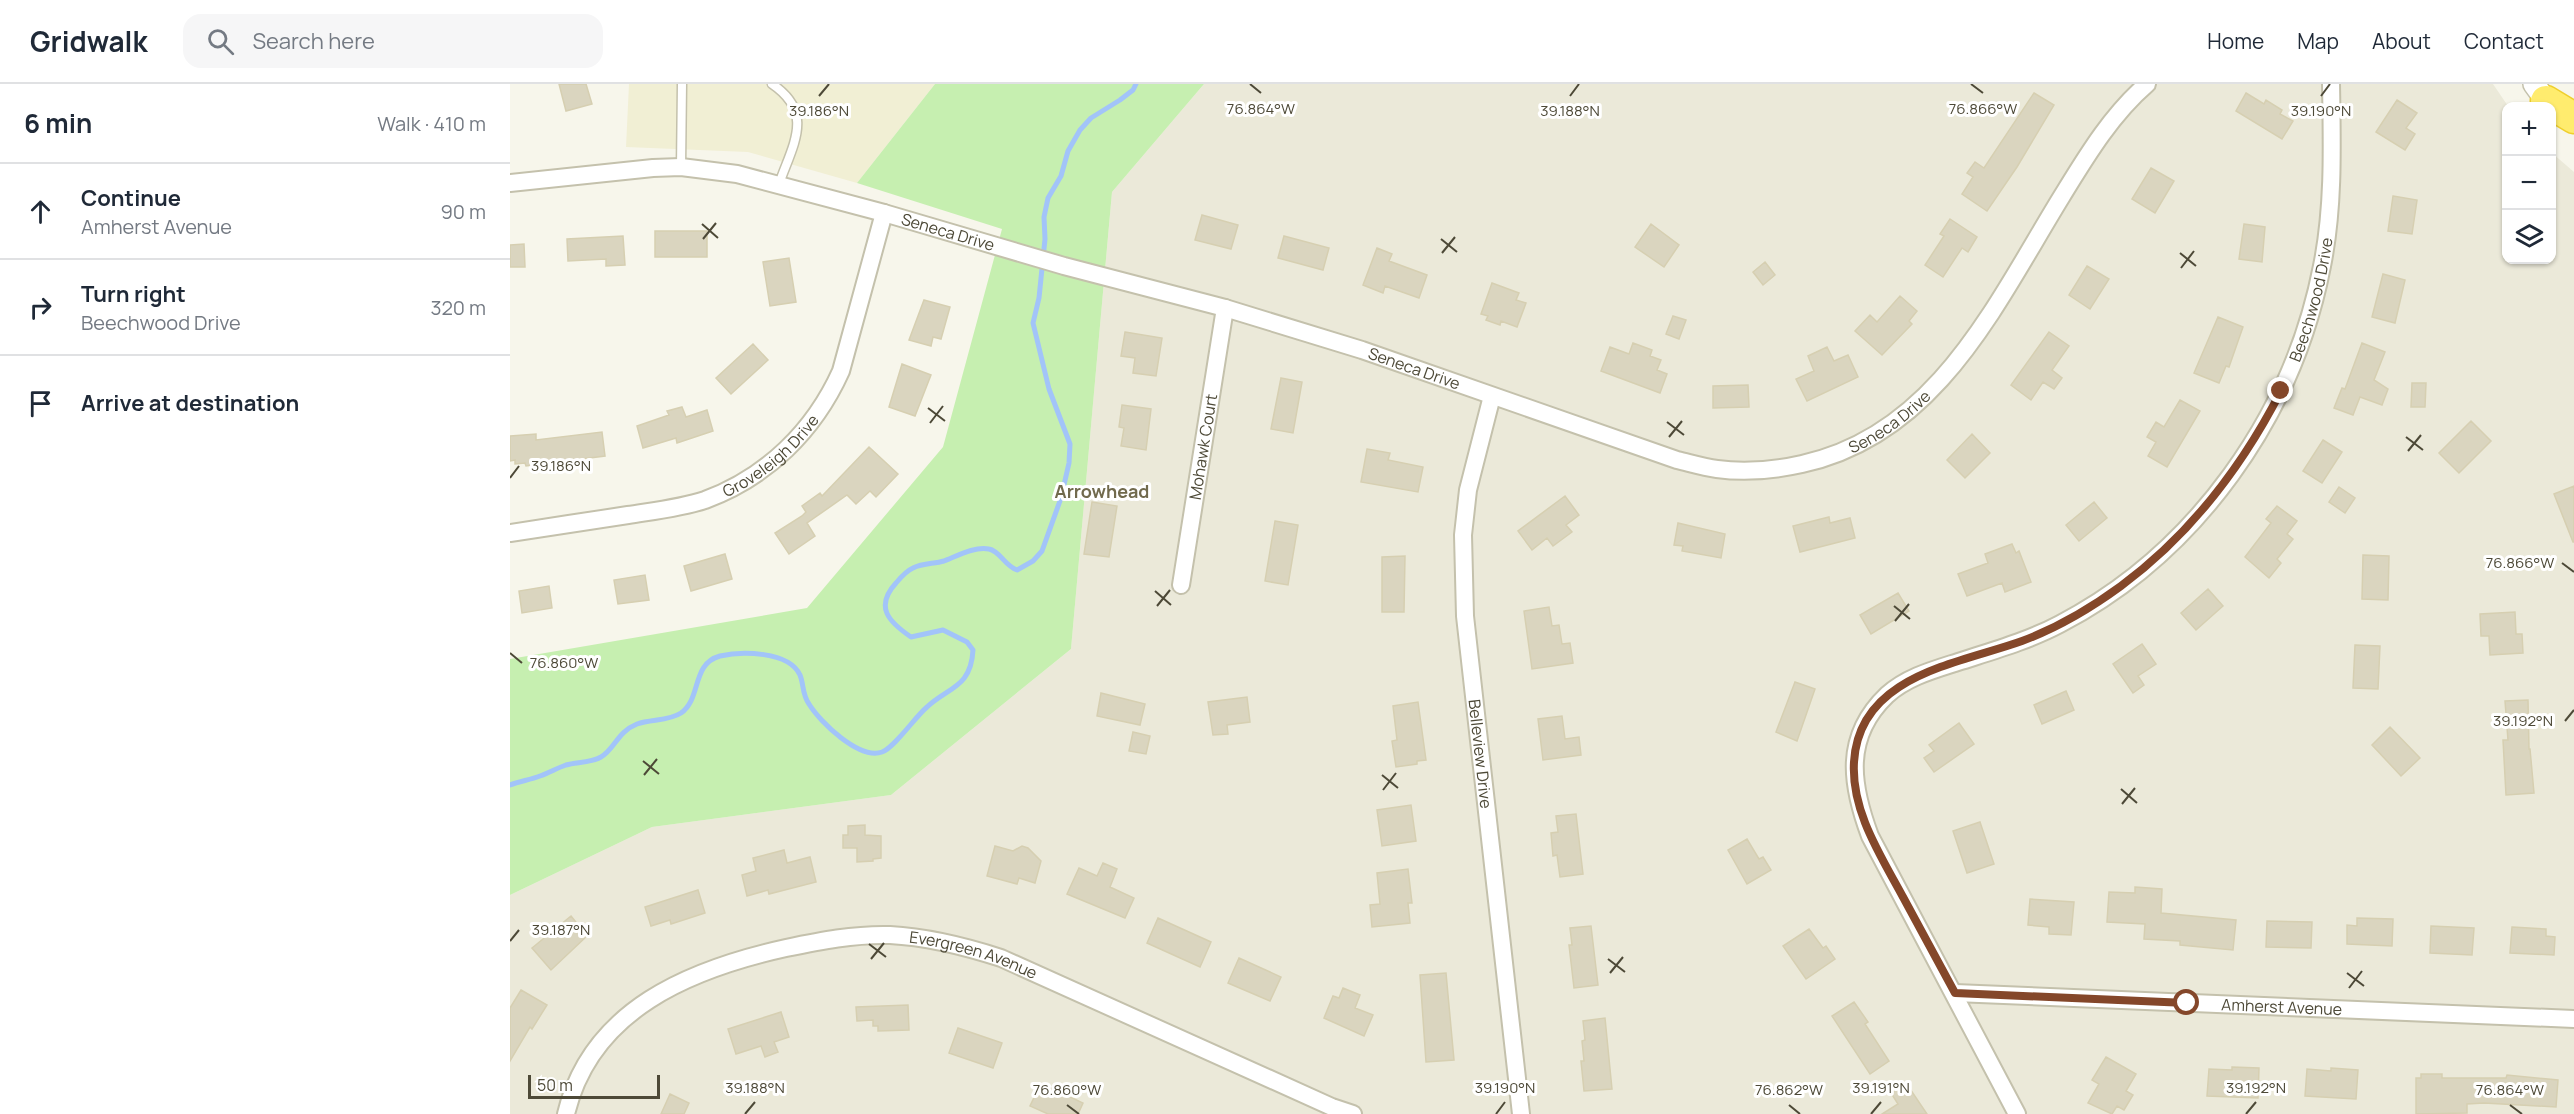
<!DOCTYPE html>
<html lang="en">
<head>
<meta charset="utf-8">
<style>
  body { margin:0; font-family:Manrope,sans-serif; background:#f6f6f7; color:#1f2937 }
  .controls { position:absolute; right:18px; top:18px; display:grid; overflow:hidden; border-radius:12px; box-shadow:0 2px 4px #0004 }
  .controls button { width:54px; height:54px; display:grid; place-items:center; padding:0; border:0; border-bottom:2px solid #e0e1e3; background:#fff; color:#1f2937; font:30px sans-serif }
  .scale { position:absolute; left:18px; bottom:15px; width:132px; box-sizing:border-box; padding-left:6px; border:3px solid #4d4937; border-top:0; font-size:16px; line-height:21px; white-space:nowrap; color:#4d4937; -webkit-text-stroke:4px #fff; paint-order:stroke }
  .stop { position:absolute; width:18px; height:18px; margin:-14px; border:4px solid #84472a; border-radius:50%; background:#fff }
  .stop.end { background:#84472a; border-color:#fff; box-shadow:0 2px 6px #0008 }
  .list { margin:0; padding:0; list-style:none }
  h2 { display:flex; justify-content:space-between; align-items:center; height:78px; margin:0; padding:0 24px; font-size:26px }
  h2 small { font-size:20px; font-weight:400; color:#747a83 }
  .list li { display:grid; grid-template-columns:39px 1fr auto; gap:18px; align-items:center; box-sizing:border-box; height:96px; padding:0 24px; border-top:2px solid #e0e1e3 }
  .list b { display:block; font-size:22px; white-space:nowrap }
  .list p { margin:0; font-size:20px; white-space:nowrap; color:#747a83 }
  .list em { font-size:20px; font-style:normal; color:#747a83 }
  .icon { flex:none; width:33px; height:33px; fill:none; stroke:currentColor; stroke-width:2; stroke-linecap:round; stroke-linejoin:round }
  .map { position:relative; flex:none; width:2064px; height:1030px; overflow:hidden }
  header { display:flex; align-items:center; gap:36px; box-sizing:border-box; height:84px; padding:0 30px; background:#fff; border-bottom:2px solid #e0e1e3 }
  header strong { font-size:28px }
  nav { display:flex; gap:33px; margin-inline-start:auto; font-size:21px }
  .search { width:420px; height:54px; background:#f6f6f7; display:flex; align-items:center; gap:15px; box-sizing:border-box; padding:0 21px; border-radius:18px; color:#747a83; font-size:22px }
  main { display:flex }
  aside { flex:1; background:#fff }
  .map>svg:first-child { display:block }
  .residential { fill:#ebe9d9 }
  .education { fill:#f1efd4 }
  .green { fill:#c6efb0 }
  .lines { fill:none; stroke-linecap:round; stroke-linejoin:round }
  .stream { stroke:#a2c4f9; stroke-width:5 }
  .building { fill:#dad5bf; stroke:#d6cfb1; stroke-width:1.5 }
  .service-casing { stroke:#c4c1ac; stroke-width:11 }
  .minor-casing { stroke:#c4c1ac; stroke-width:20 }
  .tertiary-casing { stroke:#c4c1ac; stroke-width:24 }
  .motorway-casing { stroke:#efcf2d; stroke-width:33 }
  .service { stroke:#fff; stroke-width:8 }
  .minor { stroke:#fff; stroke-width:16 }
  .tertiary { stroke:#fff; stroke-width:21 }
  .motorway { stroke:#ffec6e; stroke-width:30 }
  .route { stroke:#84472a; stroke-width:8 }
  .ticks { fill:none; stroke:#4d4937; stroke-width:2 }
  .labels { text-anchor:middle; dominant-baseline:central; stroke-width:6; stroke-linejoin:round; paint-order:stroke }
  .street-label { font-size:16px; fill:#4d4937; stroke:#fff }
  .neighbourhood-label { font-size:18px; font-weight:bold; fill:#716a4d; stroke:#fff }
  .ticks-label { font-size:15px; text-anchor:middle; fill:#4d4937; stroke:#fff; stroke-width:6; stroke-linejoin:round; paint-order:stroke }
</style>
</head>
<body>
<header>
<strong>Gridwalk</strong>
<div class="search"><svg class="icon" aria-label="search" viewBox="0 0 24 24"><circle cx="10" cy="10" r="6"/><path d="M15 15l6 6"/></svg>Search here</div>
<nav><a>Home</a><a>Map</a><a>About</a><a>Contact</a></nav>
</header>
<main>
<aside>
<h2>6 min<small>Walk · 410 m</small></h2>
<ul class="list">
<li><svg class="icon" aria-label="ahead" viewBox="0 0 24 24"><path d="M12 20V5M6 11l6-6 6 6"/></svg><div><b>Continue</b><p>Amherst Avenue</p></div><em>90 m</em></li>
<li><svg class="icon" aria-label="right" viewBox="0 0 24 24"><path d="M7 20v-9h11M14 6l5 5-5 5"/></svg><div><b>Turn right</b><p>Beechwood Drive</p></div><em>320 m</em></li>
<li><svg class="icon" aria-label="arrive" viewBox="0 0 24 24"><path d="M6 21V4h12l-3 4 3 4H6"/></svg><div><b>Arrive at destination</b></div></li>
</ul>
</aside>
<div class="map">
<svg width="2064" height="1030" viewBox="0 0 2064 1030">
  <rect width="100%" height="100%" fill="#f7f6eb"/>
  <path class="residential" d="M694,0H1983L1998,22H1996V176H2042V69L2064,88V1030H0V811L142,743L381,711L561,565L602,108Z"/>
  <path class="education" d="M119,0H425L347,99L238,68L116,63Z"/>
  <path class="green" d="M425,0H694L602,108L561,565L381,711L142,743L0,811V575L297,524L433,363L492,145L347,99Z"/>
  <g class="lines">
    <path class="stream" d="M0,701C10,697 20,696 30,692C39,689 47,684 56,681C67,678 80,679 91,673C105,665 107,648 127,640C141,635 159,637 171,629C192,614 181,580 210,572C231,567 279,567 290,591C294,601 292,610 299,620C310,638 349,676 372,668C385,663 405,633 417,623C438,603 461,604 463,566L457,558L433,546L401,553C379,538 364,523 386,499C391,493 396,487 403,484C413,479 424,480 434,477C447,472 465,462 479,465C490,467 495,482 507,486L523,477L532,467L551,414L559,379L560,360L539,305L523,239L529,214L535,155L534,133L538,114L551,92L558,67L570,46L581,34L610,16L623,6L626,0"/>
  </g>
  <path class="building" d="M49,0H76L82,20L56,27Z
    M1524,9L1544,21L1507,83L1477,127L1452,110L1463,93L1457,89L1465,78L1474,84Z
    M1736,9L1754,20L1756,16L1772,26L1770,30L1783,37L1772,55L1726,27Z
    M1887,16L1907,29L1896,44L1905,50L1895,66L1866,48Z
    M1641,84L1664,97L1645,129L1622,115Z
    M1883,112L1907,116L1902,150L1878,147Z
    M692,131L728,141L721,165L685,156Z
    M1440,135L1467,153L1458,168L1452,164L1433,193L1415,181L1434,152L1430,150Z
    M1141,140L1169,161L1154,183L1125,163Z
    M1734,140L1755,143L1752,178L1729,175Z
    M145,147H197V173H145Z
    M113,152L115,181L96,182V175L58,177L57,155Z
    M774,152L819,164L813,186L768,174Z
    M14,160L15,183H0V161Z
    M867,164L882,170L879,177L917,191L909,214L875,202L873,209L853,201Z
    M279,174L286,218L260,222L253,178Z
    M1255,178L1265,191L1253,201L1243,188Z
    M1577,182L1599,195L1580,225L1559,211Z
    M1873,190L1895,196L1885,239L1862,233Z
    M982,199L1009,209L1006,216L1016,219L1007,243L991,237L990,241L976,236L978,232L971,230Z
    M1390,212L1407,227L1399,237L1402,240L1372,271L1345,247L1360,231L1367,238Z
    M414,216L440,223L431,255L423,253L421,262L399,256Z
    M1163,232L1176,236L1169,255L1156,250Z
    M1708,233L1733,243L1719,283L1716,282L1709,299L1684,289Z
    M615,248L652,254L646,292L623,289L625,274L611,272Z
    M1539,248L1559,262L1542,286L1552,294L1544,305L1533,298L1521,316L1501,301Z
    M1123,259L1142,266L1140,272L1151,276L1147,286L1157,290L1150,309L1091,287L1100,263L1119,270Z
    M1852,259L1875,268L1864,296L1878,305L1872,321L1850,313L1843,331L1824,324L1832,304L1835,305Z
    M243,260L258,276L221,310L206,294Z
    M1317,263L1324,277L1338,271L1348,293L1297,317L1286,295L1304,287L1298,272Z
    M392,280L421,291L405,332L379,323Z
    M771,294L792,298L783,349L761,345Z
    M1902,299H1916L1915,323H1901Z
    M1238,301L1239,323L1203,324V302Z
    M1670,316L1690,327L1657,383L1638,372L1646,358L1637,353L1646,338L1654,343Z
    M612,321L641,325L636,366L611,362L614,344L609,343Z
    M172,323L176,333L197,326L203,347L167,359L166,354L133,364L127,342L159,331L157,327Z
    M1961,337L1981,357L1949,389L1929,369Z
    M92,348L95,372L16,382L15,379L5,380V376L0,377V352L26,350V356Z
    M1462,350L1480,369L1455,394L1437,376Z
    M1813,356L1832,368L1812,399L1793,387Z
    M359,363L388,390L366,413L360,407L346,420L337,411L297,439L305,452L279,470L265,449L292,432L296,428L292,422L310,409L312,412Z
    M857,365L880,369L878,376L913,383L908,408L851,398Z
    M2064,402V458H2063L2044,410Z
    M1829,403L1845,414L1835,429L1819,418Z
    M1055,412L1069,431L1056,441L1062,448L1043,462L1037,454L1022,466L1008,447Z
    M582,418L607,422L599,473L574,470Z
    M1584,418L1597,434L1569,457L1556,441Z
    M1767,422L1787,437L1777,450L1783,455L1767,475L1771,479L1759,494L1735,473L1761,439L1756,435Z
    M1319,433L1320,439L1340,434L1345,454L1290,468L1283,442Z
    M765,437L788,441L778,501L755,497Z
    M1168,439L1215,450L1211,474L1172,467L1173,462L1164,461Z
    M1502,460L1506,469L1509,467L1521,498L1495,508L1492,499L1457,512L1448,490L1478,479L1475,470Z
    M215,470L222,495L181,507L174,482Z
    M1853,471L1879,472L1878,516L1852,515Z
    M895,472L894,528H872V473Z
    M135,491L139,516L108,520L104,496Z
    M39,502L42,524L12,529L9,507Z
    M1698,505L1713,522L1686,546L1671,529Z
    M1388,509L1399,527L1361,550L1350,531Z
    M1039,523L1042,542L1049,541L1052,560L1060,559L1063,579L1022,585L1014,527Z
    M2005,528L2006,550H2012L2013,569L1980,571L1979,552H1971L1970,530Z
    M1632,560L1646,580L1628,592L1634,601L1623,609L1603,580Z
    M1845,561L1870,562L1868,605L1843,604Z
    M1285,598L1305,605L1287,657L1266,648Z
    M1556,607L1564,626L1532,640L1524,621Z
    M591,609L635,620L630,641L587,632Z
    M737,613L740,638L717,641L718,650L703,651L698,618Z
    M2018,616L2019,665H2020L2024,709L1996,711L1993,656H1998L1995,617Z
    M908,618L916,676L907,677V680L886,683L882,657L887,656L883,622Z
    M1052,632L1055,655L1069,653L1071,671L1033,676L1028,635Z
    M1449,639L1464,660L1424,688L1414,674L1424,667L1419,661Z
    M1880,643L1910,674L1891,692L1862,661Z
    M623,648L640,652L636,670L619,667Z
    M901,721L906,757L872,762L867,726Z
    M1066,730L1073,790L1050,793L1047,771L1043,772L1041,749L1048,748L1046,732Z
    M1470,738L1484,780L1457,789L1443,747Z
    M355,741V751L371,752V774L363,775V777L347,778V764H333V751H338V742Z
    M1237,755L1249,775L1253,773L1261,786L1237,800L1218,766Z
    M485,762L503,767L512,762L518,764L531,777L525,799L509,794L507,800L477,792Z
    M274,766L277,779L300,773L306,798L259,810L258,806L237,812L232,791L246,787L243,774Z
    M593,779L607,785L600,803L624,814L615,834L557,810L569,784L587,792Z
    M898,785L902,819H898L900,839L862,843L860,821L870,820L867,789Z
    M1625,803L1652,805L1651,829L1726,836L1723,866L1670,861V857L1634,855L1635,840L1597,838L1599,808L1625,809Z
    M188,806L195,829L161,840L160,836L141,842L135,823Z
    M1520,815L1564,818L1561,851L1539,850V843L1518,841Z
    M61,832L77,852L41,886L22,864Z
    M648,834L701,858L690,883L637,859Z
    M1847,834L1883,835L1882,862L1837,860V841L1847,842Z
    M1757,837L1802,838L1801,864L1756,863Z
    M1081,842L1088,901L1064,904L1059,861H1062L1060,844Z
    M1921,842L1964,844L1962,871L1920,869Z
    M2002,843L2036,845V852L2045,853L2044,871L2000,869Z
    M1299,845L1313,864L1316,862L1325,875L1296,895L1273,862Z
    M729,874L771,893L760,917L718,899Z
    M936,889L944,976L916,978L910,891Z
    M833,904L850,911L845,924L863,931L854,952L814,934L823,912L829,914Z
    M11,906L37,921L22,945L20,943L0,977V924Z
    M1344,918L1358,938L1355,940L1379,977L1360,990L1322,932Z
    M398,921L399,946L368,947V942H363V936L347,937L346,923Z
    M271,928L279,953L264,958L268,968L255,973L251,962L226,970L218,945Z
    M1095,934L1102,1005L1074,1007L1071,977H1074L1072,957L1075,956L1073,937Z
    M448,944L492,959L483,984L439,969Z
    M1596,973L1626,990L1616,1007L1623,1011L1614,1026L1607,1022L1602,1030L1578,1019L1589,1000L1582,996Z
    M1722,983L1749,984L1748,1014L1697,1012L1699,985L1722,986Z
    M1821,984L1848,986L1846,1015L1795,1012L1797,985L1821,987Z
    M1911,990H1932V994H1996L1997,991L2048,996L2046,1023L1974,1019L1957,1020V1029L1906,1030V994H1911Z
    M531,999L573,1019L568,1030H538L520,1022Z
    M1396,999L1417,1030H1372L1388,1020L1381,1009Z
    M160,1010L179,1019L174,1030H151Z"/>
  <g class="lines">
    <g class="service-casing">
      <path id="service" d="M262,0C305,29 283,60 269,100
        M171,83L172,0"/>
    </g>
    <g class="minor-casing">
      <g id="minor">
        <path id="s1" d="M0,99L143,84L171,83L227,90L374,129L554,182L715,224L852,266L1167,376C1180,379 1193,383 1207,385C1235,389 1265,386 1292,380C1427,351 1486,219 1552,112C1576,73 1601,31 1637,0"/>
        <path id="s2" d="M982,312L958,406L953,451L955,532L1011,1030"/>
        <path id="s3" d="M0,449C39,443 79,437 118,431C143,427 171,424 195,416C257,393 304,347 331,287L374,129"/>
        <path id="s4" d="M671,501L715,224"/>
        <path id="s5" d="M1445,909L2064,935"/>
        <path id="s6" d="M56,1030C81,925 181,885 276,864C310,857 344,850 380,851C418,853 454,862 491,874L822,1023L843,1030"/>
        <path id="s7" d="M1507,1030L1360,752C1341,701 1333,653 1377,611C1397,593 1423,586 1448,578C1482,567 1518,557 1550,540C1686,469 1783,332 1812,182C1824,123 1822,60 1821,0"/>
      </g>
    </g>
    <g class="tertiary-casing">
      <path id="tertiary" d="M2024,0L2040,22"/>
    </g>
    <g class="motorway-casing">
      <path id="motorway" d="M2036,17L2064,34"/>
    </g>
    <use href="#service" class="service"/>
    <use href="#minor" class="minor"/>
    <use href="#tertiary" class="tertiary"/>
    <use href="#motorway" class="motorway"/>
  </g>
  <g class="lines">
    <path class="route" d="M1677,919L1445,909C1428,877 1410,845 1393,813C1371,772 1341,727 1344,678C1349,591 1448,580 1512,557C1547,544 1581,524 1611,502C1681,450 1732,383 1771,307"/>
  </g>
  <path class="ticks" d="M740,0L751,9M1461,0L1473,9M309,12L319,0M1060,12L1069,0M1811,12L1820,0M192,140L208,154M193,155L206,139M931,155L947,168M932,169L945,153M1670,169L1686,182M1671,184L1684,167M418,324L435,337M1157,338L1174,351M420,339L433,322M1159,353L1172,337M1896,353L1913,366M1898,367L1911,351M0,394L9,382M2052,479L2064,488M645,507L661,521M647,522L660,506M1384,522L1400,535M1385,537L1399,520M0,569L12,579M2055,637L2064,626M133,677L149,690M134,691L147,675M872,691L888,704M1611,705L1627,719M873,706L886,689M1612,720L1625,704M0,857L9,846M359,860L376,873M361,875L374,859M1098,875L1115,888M1100,889L1113,873M1837,889L1854,902M1839,904L1852,887M557,1021L569,1030M1279,1021L1290,1030M2000,1021L2012,1030M235,1030L245,1018M986,1030L995,1018M1361,1030L1371,1018M1736,1030L1746,1018"/>
  <g class="labels">
    <g class="street-label">
      <text stroke="none"><textPath href="#s1" startOffset="447">Seneca Drive</textPath></text>
      <text stroke="none"><textPath href="#s7" startOffset="1078">Beechwood Drive</textPath></text>
      <text stroke="none"><textPath href="#s1" startOffset="933">Seneca Drive</textPath></text>
      <text stroke="none"><textPath href="#s1" startOffset="1436">Seneca Drive</textPath></text>
      <text stroke="none"><textPath href="#s4" startOffset="140">Mohawk Court</textPath></text>
      <text stroke="none"><textPath href="#s3" startOffset="278">Groveleigh Drive</textPath></text>
      <text stroke="none"><textPath href="#s2" startOffset="362">Belleview Drive</textPath></text>
      <text stroke="none"><textPath href="#s6" startOffset="483">Evergreen Avenue</textPath></text>
      <text stroke="none"><textPath href="#s5" startOffset="327">Amherst Avenue</textPath></text>
    </g>
    <g class="neighbourhood-label">
      <text x="592" y="407">Arrowhead</text>
    </g>
  </g>
  <g class="ticks-label">
    <text x="751" y="30">76.864°W</text>
    <text x="1473" y="30">76.866°W</text>
    <text x="309" y="32">39.186°N</text>
    <text x="1060" y="32">39.188°N</text>
    <text x="1811" y="32">39.190°N</text>
    <text x="51" y="387">39.186°N</text>
    <text x="2010" y="484">76.866°W</text>
    <text x="54" y="584">76.860°W</text>
    <text x="2013" y="642">39.192°N</text>
    <text x="51" y="851">39.187°N</text>
    <text x="245" y="1009">39.188°N</text>
    <text x="995" y="1009">39.190°N</text>
    <text x="1371" y="1009">39.191°N</text>
    <text x="1746" y="1009">39.192°N</text>
    <text x="557" y="1011">76.860°W</text>
    <text x="1279" y="1011">76.862°W</text>
    <text x="2000" y="1011">76.864°W</text>
  </g>
</svg>
<div class="controls">
<button>+</button>
<button>−</button>
<button><svg class="icon" aria-label="layers" viewBox="0 0 24 24"><path d="M12 4l9 5-9 5-9-5zM3 14l9 5 9-5"/></svg></button>
</div>
<div class="scale">50 m</div>
<div class="stop" style="left:1677px;top:919px"></div>
<div class="stop end" style="left:1771px;top:307px"></div>
</div>
</main>
</body>
</html>
